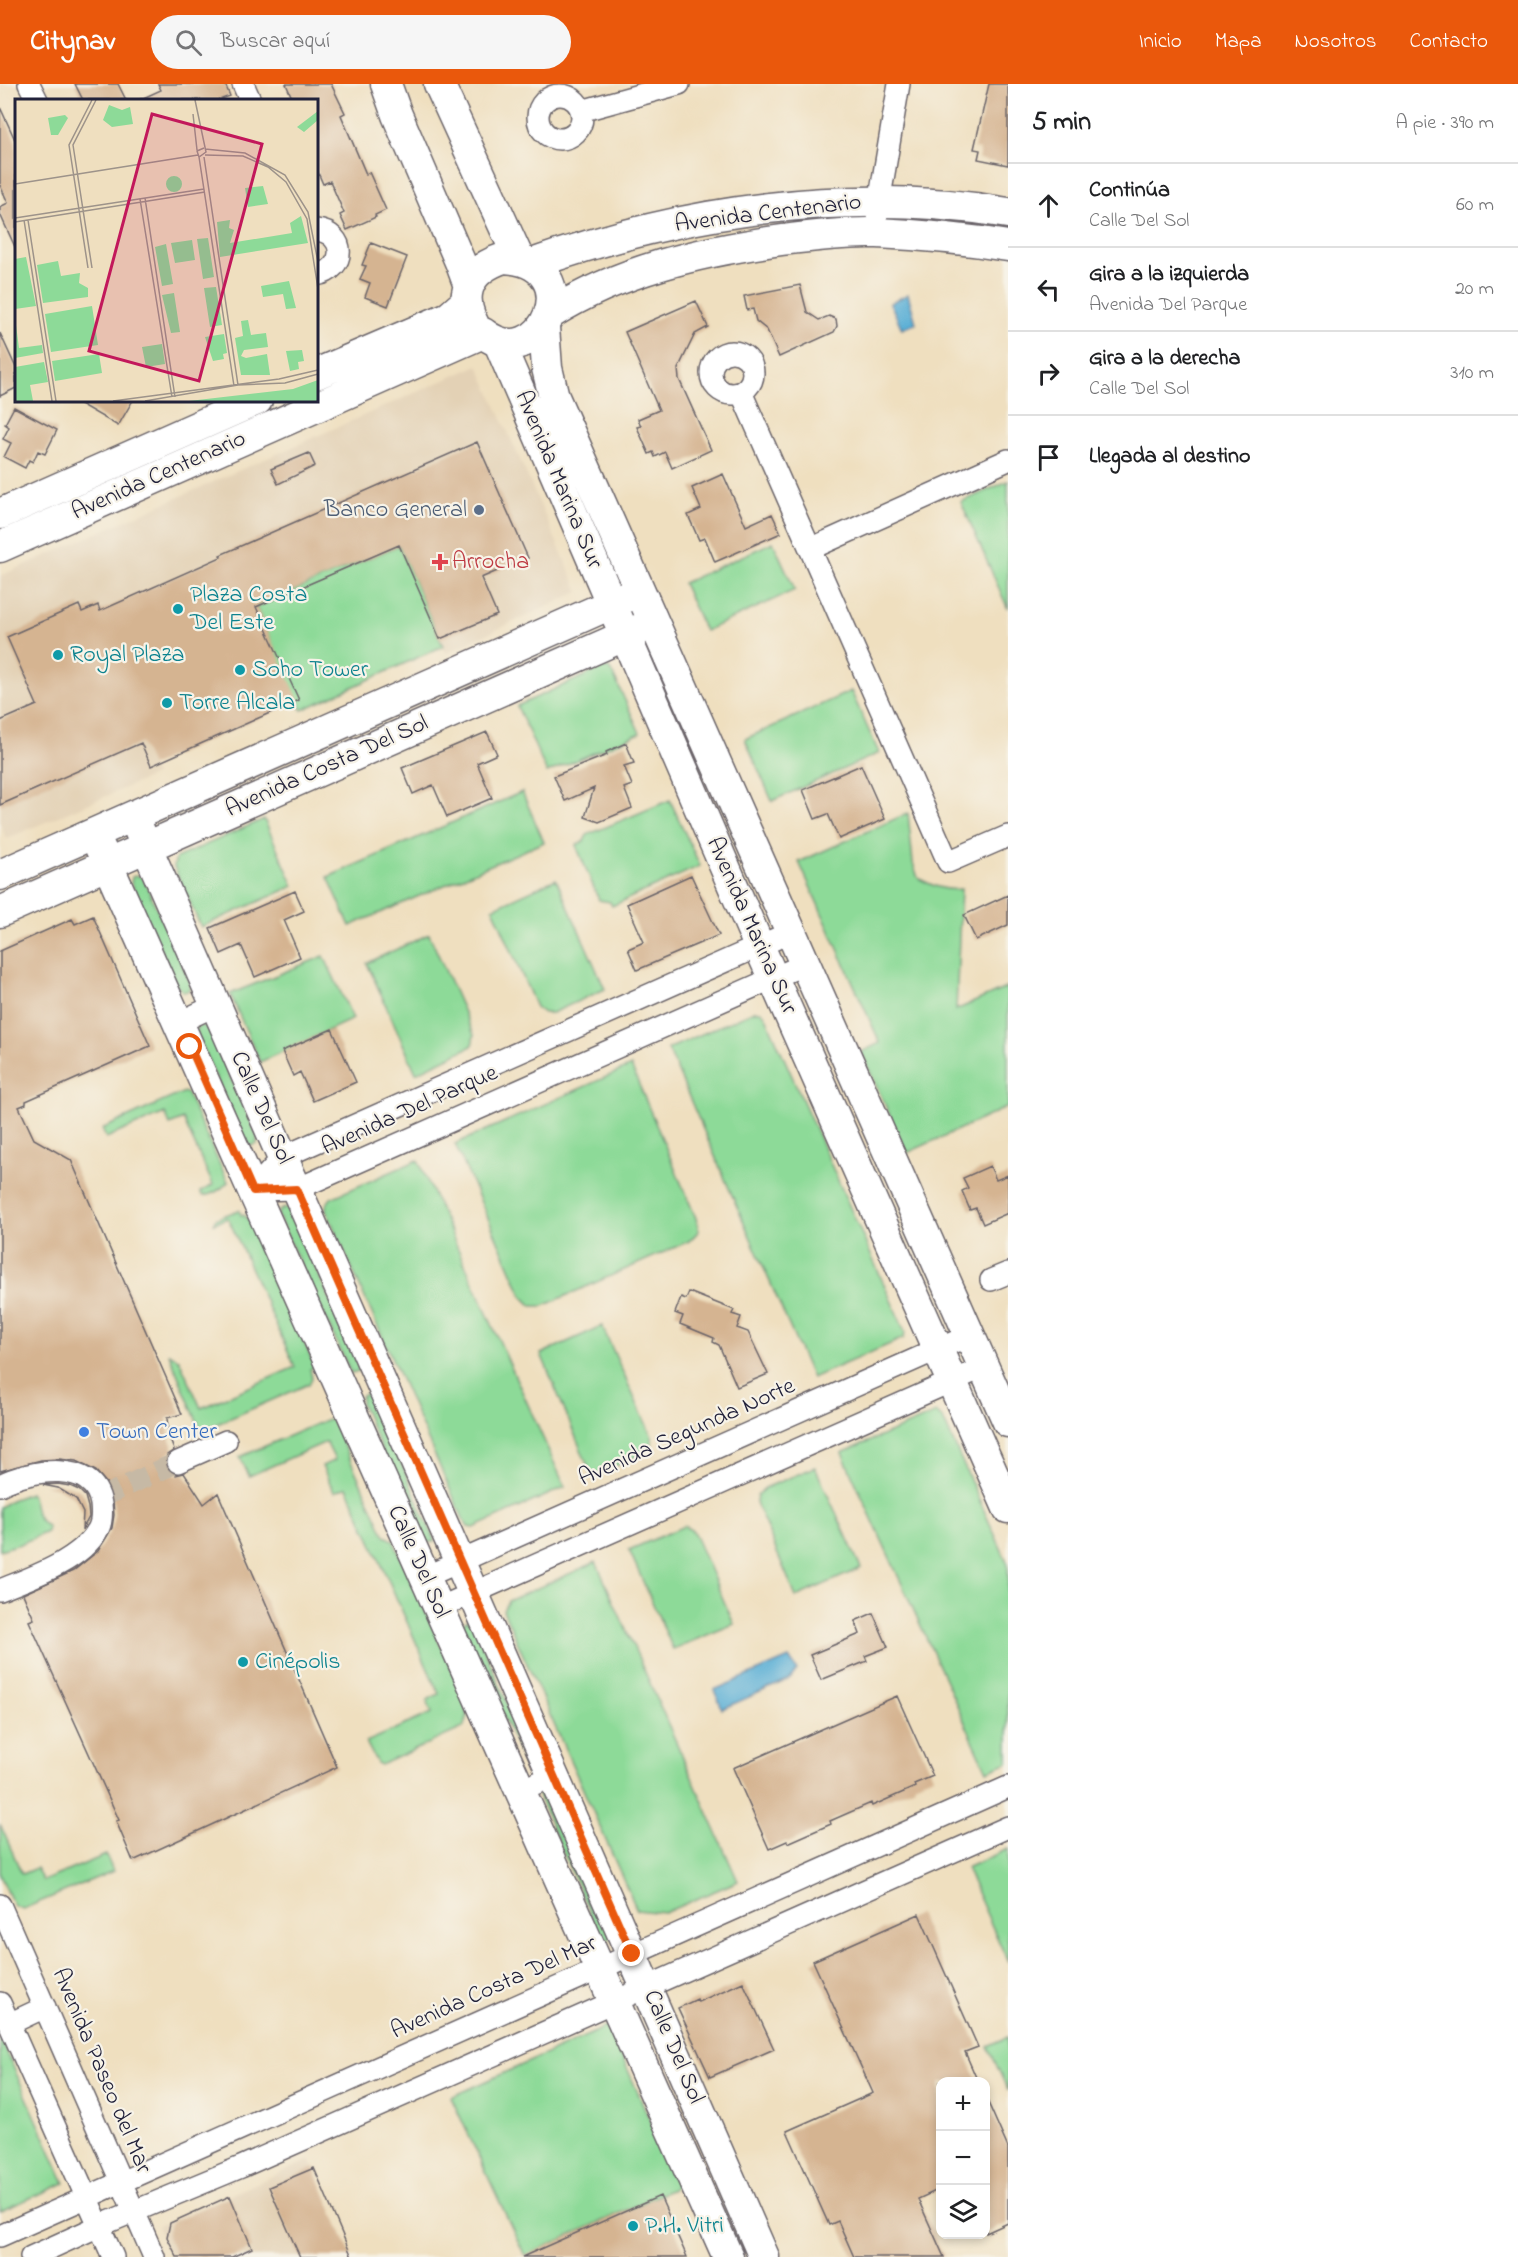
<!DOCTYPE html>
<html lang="es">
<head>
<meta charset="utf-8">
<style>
  body { margin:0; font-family:"Indie Flower",sans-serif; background:#f6f6f6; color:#202124 }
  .controls { position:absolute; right:18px; bottom:18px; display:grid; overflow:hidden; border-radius:12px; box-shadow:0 3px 9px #0003 }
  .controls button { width:54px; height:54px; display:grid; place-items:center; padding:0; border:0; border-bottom:2px solid #e0e0e0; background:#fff; color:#202124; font:30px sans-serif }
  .stop { position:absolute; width:18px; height:18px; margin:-14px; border:4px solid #ea580c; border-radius:50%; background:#fff }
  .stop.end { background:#ea580c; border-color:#fff; box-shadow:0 2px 6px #0008 }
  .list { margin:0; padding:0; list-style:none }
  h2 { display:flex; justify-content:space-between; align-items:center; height:78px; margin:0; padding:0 24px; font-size:26px }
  h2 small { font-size:20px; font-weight:400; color:#757577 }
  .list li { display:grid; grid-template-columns:39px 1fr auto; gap:18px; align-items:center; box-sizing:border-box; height:84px; padding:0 24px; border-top:2px solid #e0e0e0 }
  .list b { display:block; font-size:22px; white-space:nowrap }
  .list p { margin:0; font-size:20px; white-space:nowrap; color:#757577 }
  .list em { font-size:20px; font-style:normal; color:#757577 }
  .icon { flex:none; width:33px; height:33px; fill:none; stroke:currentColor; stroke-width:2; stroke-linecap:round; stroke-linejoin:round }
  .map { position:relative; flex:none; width:1008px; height:2173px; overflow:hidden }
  header { display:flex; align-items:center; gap:36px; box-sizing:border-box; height:84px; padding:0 30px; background:#ea580c; color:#fff }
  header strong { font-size:28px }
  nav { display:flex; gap:33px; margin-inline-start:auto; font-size:21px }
  .search { width:420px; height:54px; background:#f6f6f6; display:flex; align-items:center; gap:15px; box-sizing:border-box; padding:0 21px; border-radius:33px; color:#757577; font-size:22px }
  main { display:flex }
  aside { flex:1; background:#fff }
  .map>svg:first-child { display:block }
  .built { fill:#e3d1b5 }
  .green { fill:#8dda98; stroke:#587e6a; stroke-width:1.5 }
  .water { fill:#59aed5; stroke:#3e6888; stroke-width:1.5 }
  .building { fill:#d5b491 }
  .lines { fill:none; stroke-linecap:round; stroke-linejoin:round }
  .street-tunnel { stroke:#c6b9a5; stroke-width:21; stroke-dasharray:21 10; stroke-linecap:butt }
  .street-casing { stroke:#6a6469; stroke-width:24 }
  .secondary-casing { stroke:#6a6469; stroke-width:33 }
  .street { stroke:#fff; stroke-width:21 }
  .secondary { stroke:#fff; stroke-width:30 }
  .route { stroke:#ea580c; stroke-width:8 }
  .service-dot { fill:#5c6f8a; stroke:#f7f3e8; stroke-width:2 }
  .health-dot { fill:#e0444e; stroke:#f7f3e8; stroke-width:2 }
  .culture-dot { fill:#0f9aa8; stroke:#f7f3e8; stroke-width:2 }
  .shop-dot { fill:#3f7fe0; stroke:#f7f3e8; stroke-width:2 }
  .labels { text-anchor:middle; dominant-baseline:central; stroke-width:4.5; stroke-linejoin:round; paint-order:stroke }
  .street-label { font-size:24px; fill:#22223b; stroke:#f7f3e8 }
  .service-label { font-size:24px; fill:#4e5e75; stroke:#f7f3e8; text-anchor:end }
  .health-label { font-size:24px; fill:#be3a42; stroke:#f7f3e8; text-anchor:start }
  .culture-label { font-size:24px; fill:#0d838f; stroke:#f7f3e8; text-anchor:start }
  .shop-label { font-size:24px; fill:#366cbe; stroke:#f7f3e8; text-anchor:start }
  .inset-road { fill:none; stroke:#9d938a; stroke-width:1.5 }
  .view { fill:#c2185b; fill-opacity:0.15; stroke:#c2185b; stroke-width:3 }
  .inset-edge { fill:none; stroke:#22223b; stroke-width:3 }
</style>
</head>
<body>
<header>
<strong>Citynav</strong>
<div class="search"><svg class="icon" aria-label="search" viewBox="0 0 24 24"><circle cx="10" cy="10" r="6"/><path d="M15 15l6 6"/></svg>Buscar aquí</div>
<nav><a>Inicio</a><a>Mapa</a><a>Nosotros</a><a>Contacto</a></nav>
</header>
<main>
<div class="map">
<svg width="1008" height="2173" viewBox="0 0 1008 2173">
  <rect width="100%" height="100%" fill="#f7f3e8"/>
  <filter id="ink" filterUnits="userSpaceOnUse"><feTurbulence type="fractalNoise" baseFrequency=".0167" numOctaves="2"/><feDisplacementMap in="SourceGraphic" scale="12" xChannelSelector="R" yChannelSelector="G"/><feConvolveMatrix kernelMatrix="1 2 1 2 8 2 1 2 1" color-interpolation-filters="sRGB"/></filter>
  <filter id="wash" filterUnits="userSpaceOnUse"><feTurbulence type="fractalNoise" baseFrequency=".008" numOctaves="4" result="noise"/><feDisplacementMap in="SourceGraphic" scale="24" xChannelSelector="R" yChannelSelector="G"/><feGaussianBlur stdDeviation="1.35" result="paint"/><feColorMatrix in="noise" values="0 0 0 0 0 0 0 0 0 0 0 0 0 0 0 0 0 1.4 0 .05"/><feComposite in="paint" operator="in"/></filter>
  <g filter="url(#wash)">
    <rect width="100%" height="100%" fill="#efdfbf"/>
    <path class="built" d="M478,281L579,508L446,569L398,461L109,589L155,691L6,755L0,740V492Z
      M310,2076L352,2173H170L157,2142Z"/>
    <path class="green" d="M1008,397V525L961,418Z
      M773,458L795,506L705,547L683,499Z
      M399,461L443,562L302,626L256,523Z
      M602,584H609L613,590L640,649L547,689L517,622Z
      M851,607L879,669L772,717L745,655Z
      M522,708L544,758L350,842L328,793Z
      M670,716L700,782L612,822L610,818L599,816L576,761L584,757L587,751Z
      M908,729L913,779L918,794C933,802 944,807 961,805L956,926L1008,903V1023L907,1069L861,968L880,959L799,778Z
      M264,735L294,802L201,843L174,783L176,774Z
      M137,791L143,794L190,898L189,906L184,908L177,902L131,799L132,793Z
      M556,795L605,905L552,929H544L536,923L493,824Z
      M429,850L474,951L472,962L416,989L367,879Z
      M324,872L353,935L260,978L230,910Z
      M754,927H761L765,931L905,1248L904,1254L812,1294L668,965Z
      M203,941L209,946L257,1052V1060L251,1062L244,1057L197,951V943Z
      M631,982L696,1134L699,1147L689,1157L543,1222H532L523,1213L455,1060Z
      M184,1008L187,1010L228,1098C222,1105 212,1111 203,1112L200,1108L213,1101L183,1035L170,1041L165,1029L106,1054L102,1045Z
      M418,1076L565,1403L474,1444L468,1443L464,1437L326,1126V1121L331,1114Z
      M285,1124L290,1125L357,1278L359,1287L351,1289L278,1132L279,1127Z
      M239,1126L241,1131H244L252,1140L315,1283L310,1285L312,1294L309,1300L201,1347L169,1270L179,1275L201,1324L295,1283L228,1134L214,1139L215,1135Z
      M602,1242L652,1353V1361L649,1367L592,1392L541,1270Z
      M368,1309L373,1314L435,1457L427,1459L420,1453L361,1319V1312Z
      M936,1329L943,1335L1008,1480V1678L987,1687L842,1369Z
      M328,1335L332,1336L385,1452L393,1456L464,1613L467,1633L463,1644L381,1681L377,1679L366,1658L432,1629L427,1616L439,1610L347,1403L334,1408L322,1382L335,1376L326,1358L249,1392L240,1373Z
      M815,1383L861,1484L796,1513L756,1419L757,1411L765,1404Z
      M30,1409C38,1422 30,1431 48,1443L47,1448L20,1460L0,1466V1423L11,1416Z
      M684,1442L693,1447L734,1540L673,1565L629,1466Z
      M596,1478L738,1797L664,1829L637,1826L503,1526L508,1517Z
      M468,1536L474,1541L535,1684L527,1686L462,1539Z
      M544,1707L611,1854L602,1857L537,1709Z
      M0,1740L22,1790L36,1784L43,1797L106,1771L113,1787L23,1825L14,1822L0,1791Z
      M1008,1765V1878L966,1784Z
      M606,1943H609L679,2102L525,2172L451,2013Z
      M0,1953L65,2099L0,2127Z
      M1008,1953V2007L988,1962Z"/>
    <path class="water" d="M908,210L916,239L902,245L890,219Z
      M789,1574L797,1586L790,1595L722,1625L714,1606Z"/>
    <g id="blocks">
      <path class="building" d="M75,0H118L126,16H83Z
        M158,0H225L230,12L219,16H139L161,6Z
        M286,0H331L345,29L341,31L366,90L369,88L386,126L375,131L376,133L347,146L340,131L344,129L330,97L323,100L316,84V16H293Z
        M989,0H1008V81L978,75L980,66L974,65Z
        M0,23L16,58V165L0,130V123L8,119L0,101Z
        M371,159L407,173L388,222L365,213L370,199L360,195L366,182L362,181Z
        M800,201L807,228L819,236L829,232L836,235L837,242L834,248L779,273L767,246L756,237L753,225L747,226L744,212Z
        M696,217L708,243L695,250L678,285L679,295L711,366L672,384L665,368L655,373L653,368L649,370L637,343L641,342L638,335L659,326L625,248Z
        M0,249L16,284V304L0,312Z
        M73,316H133L118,342Z
        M14,323L57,346L45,370L38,367L33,378L29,376L25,384L4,373L11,359L3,355L9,343L5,340Z
        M477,358L528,474L481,494L497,531L440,555L399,461L256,523L299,616L151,682L141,659L0,721V637L37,621L7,553L79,521L82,528L98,521L100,527L221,473L220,471Z
        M309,369L315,382L278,400L271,385Z
        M723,390L746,442L772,430L781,449L715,478L705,454L699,456L688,431L701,425L692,404Z
        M487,648L497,670L477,679L492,714L447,733L433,701L413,710L402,684Z
        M626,659L634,679L624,682L632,701L624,704L632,724L599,738L585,733L594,704L565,717L554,692L607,671L606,668Z
        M861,681L885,735L839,755L828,730L815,735L803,706Z
        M691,791L719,851L637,886L628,865L644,858L627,820Z
        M295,807L304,827L284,836L300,873L255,893L241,861L221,870L210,844Z
        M1008,811V841L976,856L964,831Z
        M93,832L150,962L26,1017V1020L19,1023L34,1055L71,1076L182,1330L167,1334L169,1353L174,1366L167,1371L165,1377L167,1384L176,1391L184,1389L204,1420L218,1409L337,1683L133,1777L116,1737L119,1736L29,1537L34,1535L23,1510L73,1487L98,1467L112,1444L114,1431L113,1416L108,1401L96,1387L76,1377L59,1375L41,1376L0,1387V867L72,835L75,840Z
        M332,945L356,998L313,1017L300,988L293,992L282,967Z
        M990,1082L996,1096L1008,1091V1129L983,1140L976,1124L970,1126L962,1107L968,1104L963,1094Z
        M689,1208L734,1226L732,1230L741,1233L737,1244L748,1248L768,1290L737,1303L719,1261L713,1258L714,1254L680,1240L683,1232L675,1229L681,1213L686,1215Z
        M58,1400L70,1402L79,1406L85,1412L88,1423L89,1433L82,1446L83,1429L76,1415L58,1404L43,1401Z
        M873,1529L888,1563L865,1572L867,1577L821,1596L810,1571L860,1550L855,1537Z
        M897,1612L933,1692L914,1700L915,1703L872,1722L871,1719L830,1737L831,1740L788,1759L787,1757L769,1765L733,1684Z
        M919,1830L978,1963L965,1968L978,1998H940V2105L918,2115L944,2173H854L838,2137L829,2141L787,2047L873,2009L813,1877Z
        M743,1898L774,1965L710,1993L678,1924L697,1915L698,1918Z
        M986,2014L1008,2064V2139L986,2149Z
        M314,2084L352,2173H300L269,2103Z
        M230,2112L252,2164L232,2173H177L167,2153L170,2139Z
        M660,2112L687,2173H522Z"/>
    </g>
  </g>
  <g filter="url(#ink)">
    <use href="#blocks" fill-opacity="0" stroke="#6a6469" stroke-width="1.5"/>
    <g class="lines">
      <path class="street-tunnel" d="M100,1414L178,1378"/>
      <g class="street-casing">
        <path id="street" d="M29,0L37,16
          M243,0L250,16
          M538 33a22 22 0 1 1 44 0a22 22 0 1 1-44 0Z
          M581,27L679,0
          M877,131L899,0
          M316,146C347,149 347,186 316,191
          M711 289a21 21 0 1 1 42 0a21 21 0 1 1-42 0Z
          M741,308L948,778L1008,752
          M810,465L1008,376
          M178,939L216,921
          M253,1106L283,1073L791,848
          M253,1106L297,1105L805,880
          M991,1196L1008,1189
          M178,1378L226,1357
          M0,1401C30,1386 94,1374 101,1420C102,1429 102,1440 97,1447C80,1477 30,1494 0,1506
          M425,1493L970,1251
          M439,1524L984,1283
          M520,1706L554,1692
          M0,1821L154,2173
          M0,1919L113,2173
          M9,1940L45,1923
          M0,2152L1008,1703
          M31,2173L99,2142L241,2083L1008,1743"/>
      </g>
      <g class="secondary-casing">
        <path id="secondary" d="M386,0L397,31L461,180L469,202
          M439,0L519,175
          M504,174C592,178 542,296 483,249L480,251C457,217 463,187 504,174Z
          M532,180C683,126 850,102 1008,129
          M550,230C620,186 701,167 782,156C813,152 846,148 877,149C921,151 965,155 1008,162
          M544,243L547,284L554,313L1008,1338
          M499,259L759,862L1008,1424
          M316,290L449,233L466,218
          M0,430L257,316
          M0,463L483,249
          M133,732L764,2173
          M94,750L728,2173
          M0,791L629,512
          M0,828L642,544"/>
      </g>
      <use href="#street" class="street"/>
      <use href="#secondary" class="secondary"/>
    </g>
  </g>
  <g class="lines" filter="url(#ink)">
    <path class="route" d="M190,963L253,1107L297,1105L632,1870"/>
  </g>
  <circle class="service-dot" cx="479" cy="426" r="6"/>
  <path class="health-dot" d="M437 469h6v6h6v6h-6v6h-6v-6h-6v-6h6z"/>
  <g class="culture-dot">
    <circle cx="178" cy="525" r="6"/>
    <circle cx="58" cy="571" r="6"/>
    <circle cx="240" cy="586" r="6"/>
    <circle cx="167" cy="619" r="6"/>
    <circle cx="243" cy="1578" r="6"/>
    <circle cx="633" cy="2142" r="6"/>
  </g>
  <circle class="shop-dot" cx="84" cy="1348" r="6"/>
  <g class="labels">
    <g class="street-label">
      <text transform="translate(768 130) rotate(-7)">Avenida Centenario</text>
      <text transform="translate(159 392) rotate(-24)">Avenida Centenario</text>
      <text transform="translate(558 396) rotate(67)">Avenida Marina Sur</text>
      <text transform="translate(327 683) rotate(-24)">Avenida Costa Del Sol</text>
      <text transform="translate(751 842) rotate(66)">Avenida Marina Sur</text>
      <text transform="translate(261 1024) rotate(66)">Calle Del Sol</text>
      <text transform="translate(410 1027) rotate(-24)">Avenida Del Parque</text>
      <text transform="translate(687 1349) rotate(-24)">Avenida Segunda Norte</text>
      <text transform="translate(418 1478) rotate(66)">Calle Del Sol</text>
      <text transform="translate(494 1904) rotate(-24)">Avenida Costa Del Mar</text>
      <text transform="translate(673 1963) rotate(67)">Calle Del Sol</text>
      <text transform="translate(101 1987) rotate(67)">Avenida Paseo del Mar</text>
    </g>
    <g class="service-label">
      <text x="467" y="426">Banco General</text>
    </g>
    <g class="health-label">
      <text x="452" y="478">Arrocha</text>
    </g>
    <g class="culture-label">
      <text x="190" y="511">Plaza Costa<tspan x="190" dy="28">Del Este</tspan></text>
      <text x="70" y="571">Royal Plaza</text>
      <text x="252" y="586">Soho Tower</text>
      <text x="179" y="619">Torre Alcala</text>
      <text x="255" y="1578">Cinépolis</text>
      <text x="645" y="2142">P.H. Vitri</text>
    </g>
    <g class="shop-label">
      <text x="96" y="1348">Town Center</text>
    </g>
  </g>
  <g transform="translate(15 15)">
    <rect width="303" height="303" fill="#efdfbf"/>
    <path d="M94,6L107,11L115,8L118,25L97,28L88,21ZM303,12V21L289,33L282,28ZM50,16L53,19L43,36H36L33,19ZM151 85a8 8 0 1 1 16 0a8 8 0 1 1-16 0ZM248,87L253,105L233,108L230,89ZM286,117L293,144L205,158L202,123L215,121L214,129L219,131L215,144L277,134L275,124ZM193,139L199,178L188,180L182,140ZM177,141L180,161L160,164L156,144ZM151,145L158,185L147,187L140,148ZM11,158L21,207L0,210V160ZM43,162L46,177L65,174L64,184L73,189V198L28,204L22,166ZM274,182L281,209L271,210L268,195L248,198L246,187ZM201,188L207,226L195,228L189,189ZM159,194L165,233L156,234L147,196ZM77,207L83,246L36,253L30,215ZM233,221L236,236L251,234L253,248L229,251L226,257L231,259L252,255L255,276H226L220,239L228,237L226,222ZM1,226L4,249L27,246L28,254L0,259ZM209,235L212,254L208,255L209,260L198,262L190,238ZM147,245L150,265L131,268L127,248ZM287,251L289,262L283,263L284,270L275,272L271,252ZM84,255L87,274L40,282L37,262ZM29,263L33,283L15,286L18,302H1L0,268ZM303,281V302H174L278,290Z" fill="#8dda98"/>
    <path class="inset-road" d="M180,1L191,53L184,58L182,52L189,49M178,15L182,51M190,50L230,54L270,76L293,113L303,163M190,56L228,57L253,68L271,83L292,120L303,190M184,58L219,287M189,58L223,286M0,85L183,56M130,99L160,298M125,100L157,298M0,119L189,90M9,121L37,302M13,121L41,302M0,123L190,93M73,169L54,46L77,1M77,169L58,46L81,1M98,302L264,280L303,271M130,302L223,286L270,284L303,275"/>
    <path class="view" d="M137,15L247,45L184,282L74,252Z"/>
    <rect width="303" height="303" class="inset-edge"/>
  </g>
</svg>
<div class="controls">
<button>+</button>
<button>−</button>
<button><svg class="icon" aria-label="layers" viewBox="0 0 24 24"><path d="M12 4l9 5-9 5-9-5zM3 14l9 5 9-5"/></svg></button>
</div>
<div class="stop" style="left:190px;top:963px"></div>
<div class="stop end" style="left:632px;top:1870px"></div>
</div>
<aside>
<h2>5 min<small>A pie · 390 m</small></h2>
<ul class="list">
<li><svg class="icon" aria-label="ahead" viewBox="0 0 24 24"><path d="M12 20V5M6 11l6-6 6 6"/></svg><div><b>Continúa</b><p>Calle Del Sol</p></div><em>60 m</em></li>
<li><svg class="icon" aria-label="left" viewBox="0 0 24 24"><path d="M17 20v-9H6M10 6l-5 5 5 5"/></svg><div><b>Gira a la izquierda</b><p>Avenida Del Parque</p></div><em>20 m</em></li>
<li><svg class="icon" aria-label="right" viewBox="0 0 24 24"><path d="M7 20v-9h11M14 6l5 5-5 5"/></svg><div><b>Gira a la derecha</b><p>Calle Del Sol</p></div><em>310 m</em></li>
<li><svg class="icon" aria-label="arrive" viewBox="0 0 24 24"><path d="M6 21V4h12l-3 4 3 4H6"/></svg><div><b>Llegada al destino</b></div></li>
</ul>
</aside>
</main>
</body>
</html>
